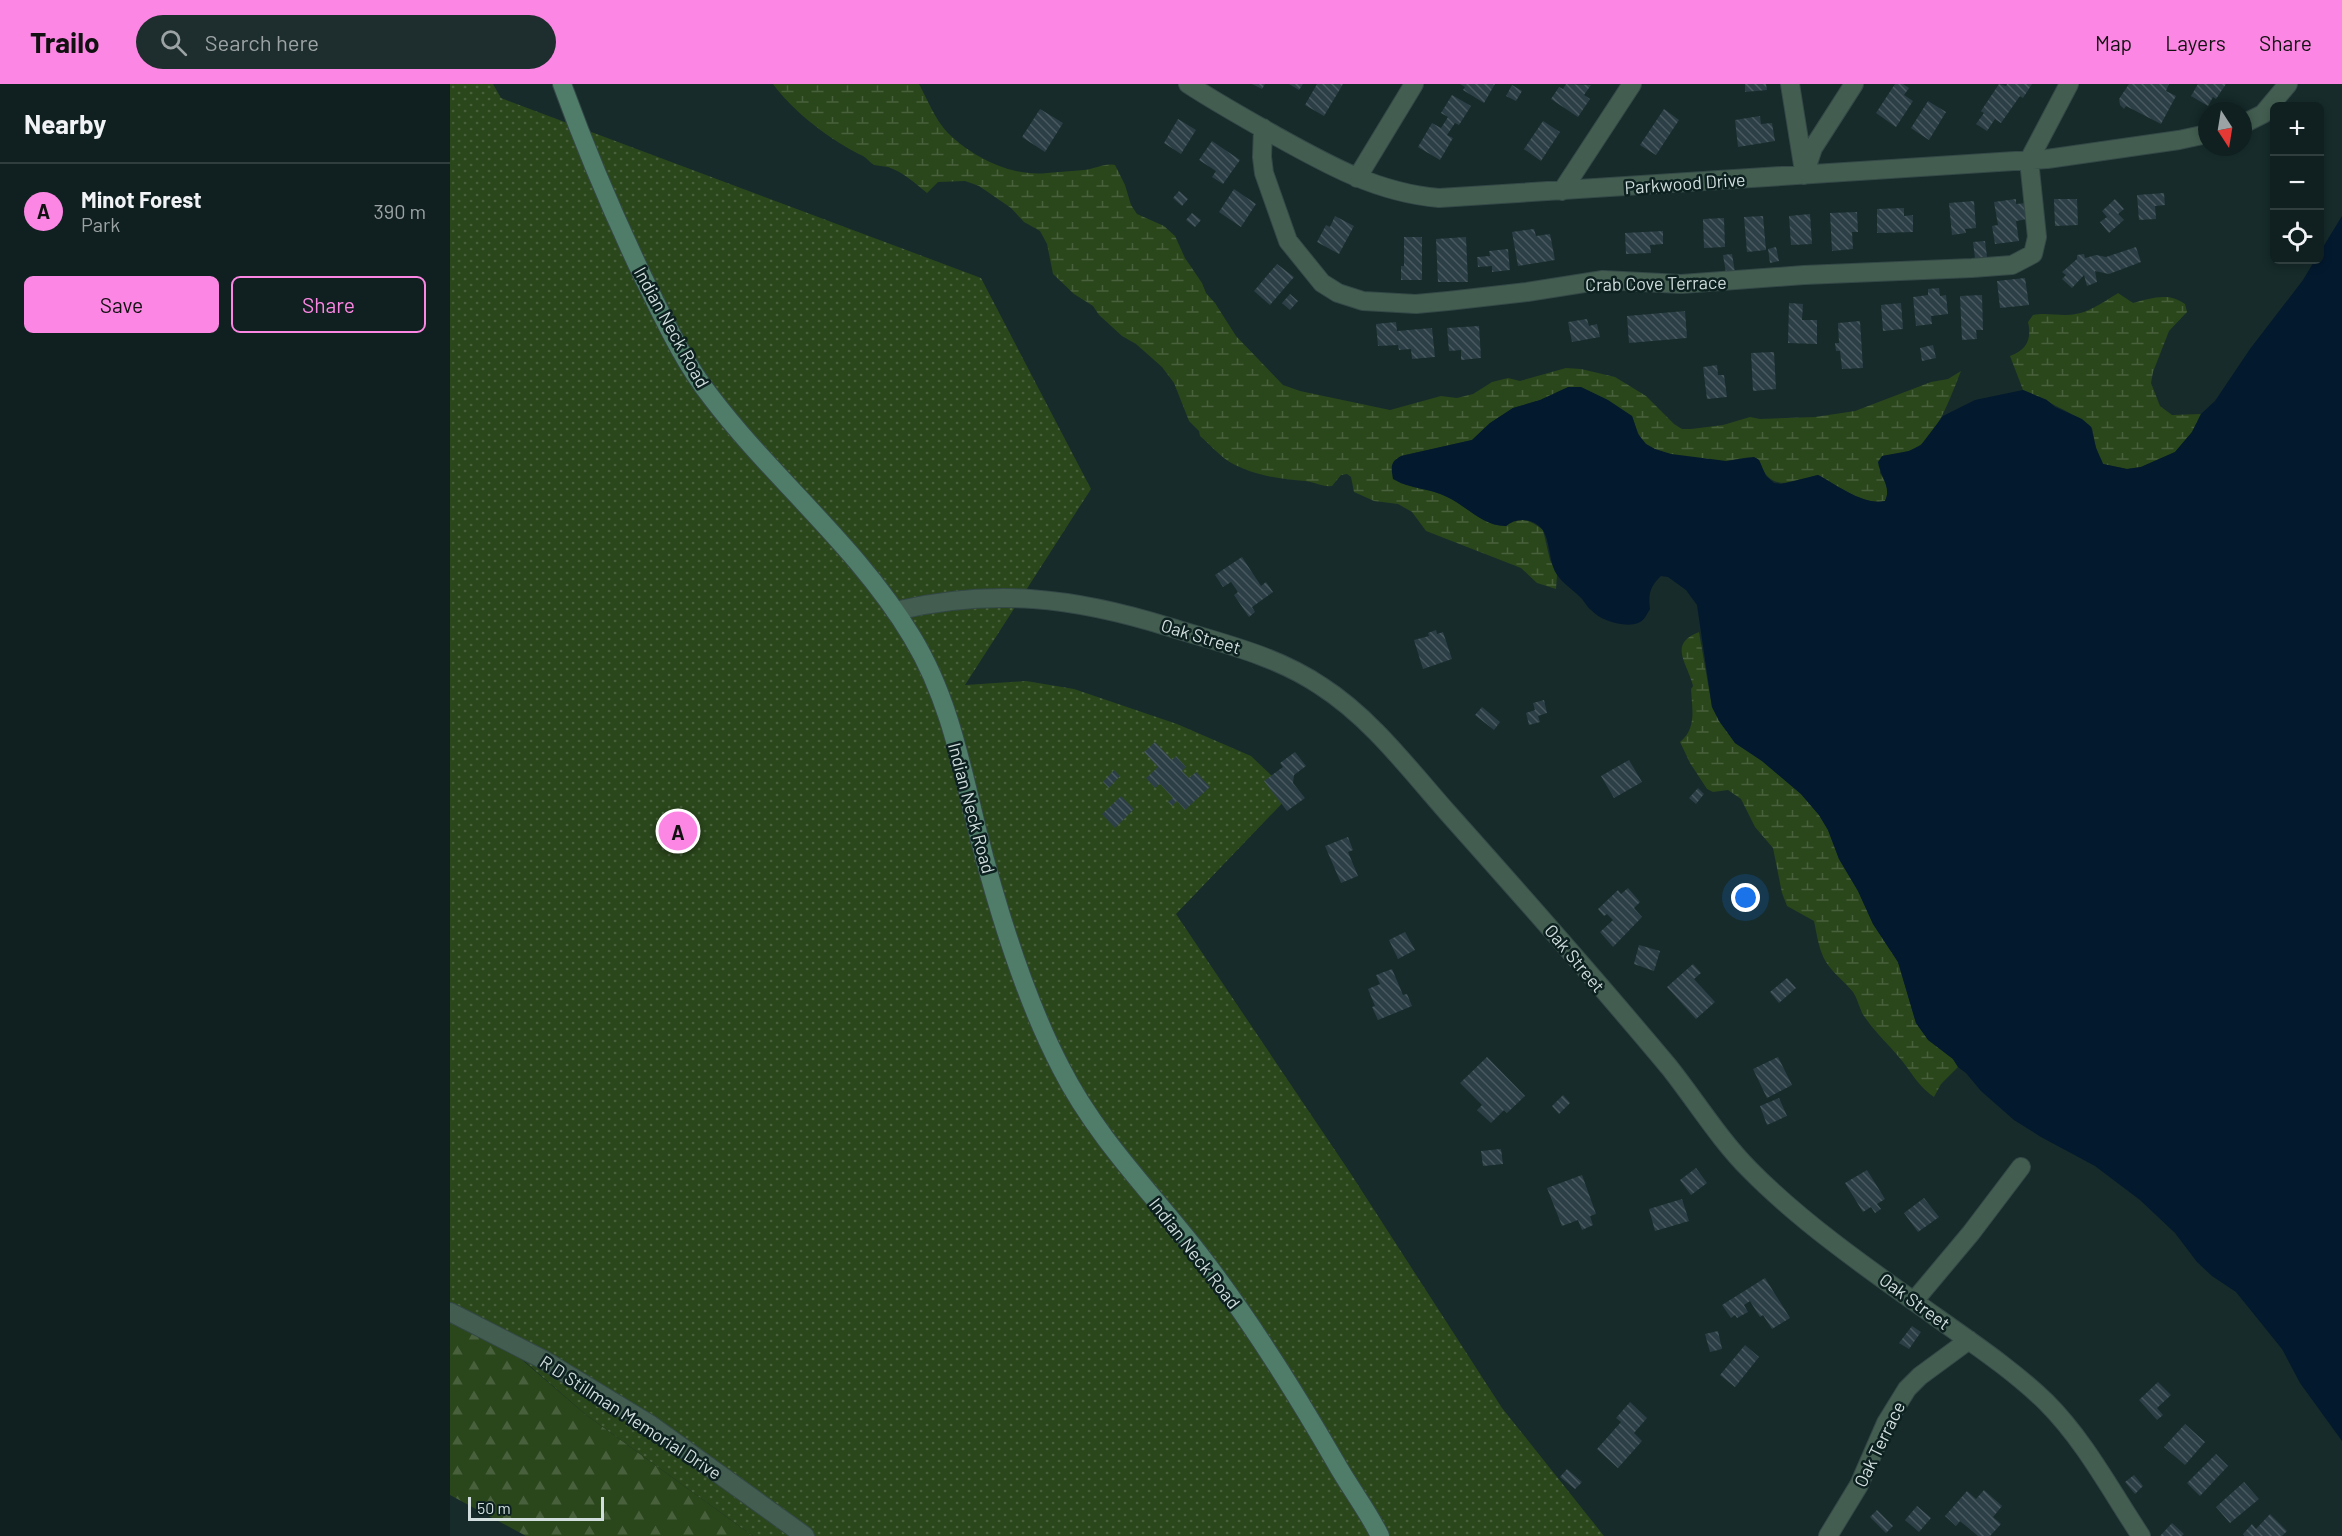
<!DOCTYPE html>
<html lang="en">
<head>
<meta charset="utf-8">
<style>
  body { margin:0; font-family:Barlow,sans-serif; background:#1e2d2d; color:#f1f3f6 }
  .controls { position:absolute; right:18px; top:18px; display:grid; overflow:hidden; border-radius:9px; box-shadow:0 3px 9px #0003 }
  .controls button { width:54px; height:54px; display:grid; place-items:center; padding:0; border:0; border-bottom:2px solid #303e3e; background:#102020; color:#f1f3f6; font:30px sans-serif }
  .compass { position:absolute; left:1748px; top:18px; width:54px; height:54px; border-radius:50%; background:#102020; box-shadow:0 3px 9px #0003; rotate:168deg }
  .scale { position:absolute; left:18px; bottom:15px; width:136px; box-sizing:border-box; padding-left:6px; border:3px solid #d1dedd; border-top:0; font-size:16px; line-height:21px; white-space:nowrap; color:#d1dedd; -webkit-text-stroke:4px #0c2120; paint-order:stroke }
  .you { position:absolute; left:1296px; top:814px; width:21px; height:21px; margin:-15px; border:4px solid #fff; border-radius:50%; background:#1a73e8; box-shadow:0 0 0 9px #1a73e833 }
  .badge { display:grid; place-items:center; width:39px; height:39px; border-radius:50%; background:#fc86e3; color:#111; font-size:20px; font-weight:700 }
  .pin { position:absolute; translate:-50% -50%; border:3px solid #fff; box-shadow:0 2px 6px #0006 }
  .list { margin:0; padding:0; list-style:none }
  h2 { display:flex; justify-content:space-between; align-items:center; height:78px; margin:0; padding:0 24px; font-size:26px }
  h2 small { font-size:20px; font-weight:400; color:#9ca3a5 }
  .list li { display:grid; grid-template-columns:39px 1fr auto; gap:18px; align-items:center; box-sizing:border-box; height:96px; padding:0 24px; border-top:2px solid #303e3e }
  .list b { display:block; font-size:22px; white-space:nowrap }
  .list p { margin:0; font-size:20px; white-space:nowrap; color:#9ca3a5 }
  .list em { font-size:20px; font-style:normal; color:#9ca3a5 }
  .actions { display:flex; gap:12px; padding:18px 24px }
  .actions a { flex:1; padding:14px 0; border:2px solid #fc86e3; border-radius:9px; text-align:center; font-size:21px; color:#fc86e3 }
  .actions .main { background:#fc86e3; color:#111 }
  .icon { flex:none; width:33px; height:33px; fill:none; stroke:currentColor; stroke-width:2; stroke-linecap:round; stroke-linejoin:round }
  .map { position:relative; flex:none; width:1892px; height:1452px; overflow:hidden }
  header { display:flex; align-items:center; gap:36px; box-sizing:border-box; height:84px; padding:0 30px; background:#fc86e3; color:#111 }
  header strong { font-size:28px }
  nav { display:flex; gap:33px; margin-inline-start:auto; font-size:21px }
  .search { width:420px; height:54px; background:#1e2d2d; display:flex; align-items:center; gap:15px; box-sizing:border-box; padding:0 21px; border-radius:33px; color:#9ca3a5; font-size:22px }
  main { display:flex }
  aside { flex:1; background:#102020 }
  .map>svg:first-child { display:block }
  .forest { fill:url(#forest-firs) }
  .wetland { fill:url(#wetland-marsh) }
  .park { fill:url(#park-dots) }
  .water { fill:#03192e }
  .building { fill:url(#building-back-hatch) }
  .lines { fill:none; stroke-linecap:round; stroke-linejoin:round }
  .street-casing { stroke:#344847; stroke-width:20 }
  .secondary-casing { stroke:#344847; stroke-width:20 }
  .street { stroke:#435e51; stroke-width:18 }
  .secondary { stroke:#507d69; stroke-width:18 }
  .labels { text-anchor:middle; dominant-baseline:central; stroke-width:5; stroke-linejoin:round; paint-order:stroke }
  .street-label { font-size:18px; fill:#d1dedd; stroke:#0c2120 }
</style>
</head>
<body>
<header>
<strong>Trailo</strong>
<div class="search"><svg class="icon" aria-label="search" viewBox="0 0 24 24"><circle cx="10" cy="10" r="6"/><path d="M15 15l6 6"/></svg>Search here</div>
<nav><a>Map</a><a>Layers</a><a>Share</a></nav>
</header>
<main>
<aside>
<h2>Nearby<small></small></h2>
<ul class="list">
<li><span class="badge">A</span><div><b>Minot Forest</b><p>Park</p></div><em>390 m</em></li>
</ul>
<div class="actions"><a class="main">Save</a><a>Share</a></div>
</aside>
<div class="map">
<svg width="1892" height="1452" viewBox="0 0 1892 1452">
  <defs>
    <pattern id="forest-firs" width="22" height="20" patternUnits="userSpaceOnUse" patternTransform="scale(1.5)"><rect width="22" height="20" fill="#2a461b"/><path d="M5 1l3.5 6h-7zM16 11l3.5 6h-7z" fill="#48603c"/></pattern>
    <pattern id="wetland-marsh" width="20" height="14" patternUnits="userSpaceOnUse" patternTransform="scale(1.5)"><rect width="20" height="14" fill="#2a461b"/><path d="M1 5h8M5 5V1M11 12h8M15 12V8" fill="none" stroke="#48603c"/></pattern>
    <pattern id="park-dots" width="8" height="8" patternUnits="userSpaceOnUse" patternTransform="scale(1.5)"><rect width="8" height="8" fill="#2a461b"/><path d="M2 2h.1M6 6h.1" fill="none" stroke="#48603c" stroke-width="1.8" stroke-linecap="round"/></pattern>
    <pattern id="building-back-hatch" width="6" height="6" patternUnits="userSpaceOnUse" patternTransform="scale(1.5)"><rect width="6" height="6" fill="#2c3f46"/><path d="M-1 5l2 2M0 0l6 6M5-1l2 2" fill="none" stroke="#4a5a60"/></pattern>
  </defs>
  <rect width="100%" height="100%" fill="#162b2a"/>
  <path class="forest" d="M0,1222L56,1262L135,1330L303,1452H76L0,1411Z"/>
  <path class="wetland" d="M323,0H469C477,15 485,35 497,48C522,73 561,93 597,89C609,88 622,87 634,86C645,85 654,79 665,81L675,101L681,121L687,130L714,142L725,152L735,174L752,199L756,209L765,219L786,252L833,301L850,307L940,326L991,312L1007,314L1023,310L1042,298L1058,294L1070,297L1116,284L1131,285L1165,293L1196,312L1224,340L1232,345H1241L1273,341L1300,333L1310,335L1365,333L1405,327L1481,298L1498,295L1511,287C1502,309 1489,348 1469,362C1459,369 1444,370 1432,372L1430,389C1436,399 1440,406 1435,417C1414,422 1387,401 1368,391C1347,396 1324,409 1312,384C1311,381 1310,375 1305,374C1297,372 1285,376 1277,377C1259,377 1211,372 1197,361C1188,354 1186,342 1182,332L1090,316L1063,324L1040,339L1022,356L951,372L950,399C965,403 982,406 996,412C1016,421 1032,442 1056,442C1068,431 1081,436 1093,446L1100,476L1107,491L1106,505L1087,499L1071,484L976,447L962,428L948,420L924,417L904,408L901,393L897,390L891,391L882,402C872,403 865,398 855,397C829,395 801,391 778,377C768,370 759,360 750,352L749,347L739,337L724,299L712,283L686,260L672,252L649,231L643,222L624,210L603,190L597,160L590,147L574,138L561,124L529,102L515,97L488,98L477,109C465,99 453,88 438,83C433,82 428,82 424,81C420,79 417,74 413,72C383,58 343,28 323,0Z
    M1668,209L1683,219C1702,214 1718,208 1735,220L1737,228L1719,247L1703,288L1701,299L1710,322L1722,331L1751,330L1742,348L1725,368L1691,383L1677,385L1653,380C1651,374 1647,368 1646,363C1644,357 1644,350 1642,344C1638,336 1584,311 1573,306L1560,272C1577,266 1582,255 1578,238L1583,231C1595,229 1604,231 1616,231C1636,231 1652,219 1668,209Z
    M1249,548L1262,623L1285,659L1312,677L1351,710L1369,731L1378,746L1389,775L1408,807L1423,840L1448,878L1466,939L1478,955L1503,975L1508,983L1491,1000L1484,1013C1465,999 1462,988 1448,972C1435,957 1422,945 1412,929C1409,922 1407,914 1403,908C1395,898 1385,891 1378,881C1369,869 1367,851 1364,837L1337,822L1332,809L1323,764L1305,743L1291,715L1278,706L1263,708L1257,705L1240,679L1230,658C1247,644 1242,625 1241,605L1243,602C1238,580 1217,560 1249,548Z"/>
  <path class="park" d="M0,0H43L51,14L531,194L641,405L515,601L576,597L624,605L727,640L801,672L841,710L726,830L899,1087L1052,1324L1154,1452H303L135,1330L57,1262L0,1222Z"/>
  <path class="water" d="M1892,132V1357L1850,1299L1832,1265L1786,1208L1762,1192L1747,1178L1725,1149L1690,1116L1645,1082L1591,1053L1564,1036L1531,1007L1516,989L1508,983L1503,975L1478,956L1466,939L1448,878L1423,840L1408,807L1389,775L1378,746L1369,731L1351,710L1312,677L1285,659L1269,637L1262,623L1247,521L1236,506L1218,493L1211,492C1200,502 1198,511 1200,525C1197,530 1194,537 1188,539C1175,544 1151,537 1141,526C1136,522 1134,516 1129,512C1122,505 1111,498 1106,489C1099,477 1100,455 1092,445C1083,434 1066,433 1056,442C1032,442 1017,422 997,413C980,404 959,405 943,395C941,383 940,378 951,372L1022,356L1040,339L1063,324L1090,316L1118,303H1131L1158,316L1182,332L1188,350L1196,360L1205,365L1221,370L1276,377L1304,373L1309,376L1316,392L1324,399L1331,400L1368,391C1387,401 1414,422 1435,417C1442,403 1430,392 1428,378L1432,372L1459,367L1471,361L1493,332L1525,316L1573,306L1597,316L1605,323L1632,335L1641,343L1646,364L1653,380L1677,385L1691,383L1725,368L1742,348L1751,330L1765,317L1800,265L1853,196L1865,176H1870V168Z"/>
  <path class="building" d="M802,0H815L812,5Z
    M839,0H853L849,6Z
    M867,0H893L874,32L855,21Z
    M1010,0H1045L1034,19L1013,6L1015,3Z
    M1116,0L1141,1L1134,11L1140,15L1128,33L1101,15L1109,3L1113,5Z
    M1295,0H1316L1317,6L1295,8Z
    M1445,0H1453L1459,4L1454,11L1463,17L1446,43L1426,29Z
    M1549,0L1556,2L1557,0H1582L1573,14L1570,12L1551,39L1545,35L1537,47L1526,40L1534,29L1531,27Z
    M1679,0H1719L1716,7L1726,12L1711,40L1676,22L1674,25L1670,21L1669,15Z
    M1748,0H1776L1766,15L1763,13L1758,22L1741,12Z
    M1062,1L1072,7L1066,17L1056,12Z
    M1002,11L1021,22L1009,41L1005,39L997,51L1003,54L990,76L968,63L982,39L991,44L998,33L991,29Z
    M1478,17L1496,28L1479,56L1461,44Z
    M590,25L613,39L595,68L572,53Z
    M1214,25L1229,36L1206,71L1190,61Z
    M1310,32L1311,40L1322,39L1325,57L1288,63L1285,36Z
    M728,35L746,46L731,70L714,59Z
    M1093,37L1110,48L1091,77L1074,65Z
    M762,57L790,76L773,100L762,93L766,87L749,76Z
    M784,105L806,120L791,143L769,128Z
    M729,107L738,115L732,122L723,114Z
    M1714,109L1715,121L1705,122L1706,135L1689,136L1687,111Z
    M1566,115V120L1576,119L1578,135L1566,137L1569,157L1545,160L1542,142L1548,141L1544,118Z
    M1604,115H1627L1628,141L1605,142Z
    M1665,115L1674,125L1668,130L1674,136L1659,149L1650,138L1657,133L1652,127Z
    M1524,117L1526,144L1515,145L1516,149L1502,151L1499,119Z
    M1454,124V132L1463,131V148L1427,149V125Z
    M1407,128L1408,148H1402L1403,165L1382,167L1380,129Z
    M742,129L751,136L745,143L736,136Z
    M1360,130L1362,160L1341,161L1339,132Z
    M885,132L904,142L889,170L867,158L876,141L880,143Z
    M1313,132L1316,166L1297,168L1294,133Z
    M1274,134L1275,163L1254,164L1253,135Z
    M1084,145L1086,152L1100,150L1105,176L1068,182L1062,148Z
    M1213,147V160L1200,161L1201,169L1176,170L1175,149Z
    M954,153H972V196H951V182H954Z
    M1016,153L1018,198H988L986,155Z
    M1535,157L1537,173L1525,174L1523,158Z
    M1326,163L1329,177L1320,179L1318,165Z
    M1686,163L1691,178L1659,190L1645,187L1647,198L1637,202L1634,191L1622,204L1612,195L1616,191L1612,188L1627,175V171L1634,170L1635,174L1646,171L1656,173Z
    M1058,165L1060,186L1042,188V182L1028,183L1027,173L1040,172L1039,167Z
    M1282,170L1285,188L1276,189L1273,171Z
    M827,180L844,193L820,221L804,207Z
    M1575,194L1579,221L1550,224L1547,197Z
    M1489,204L1490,212L1496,211L1498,230L1481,232L1482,240L1466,242L1463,213L1478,211V205Z
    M840,210L848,217L840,226L832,219Z
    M1532,211L1533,246H1526L1527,255L1512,256L1510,212Z
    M1339,219L1353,220L1352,236H1367V260L1338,259Z
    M1451,219L1453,245L1433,247L1431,221Z
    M1235,227L1237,254L1179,259L1177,232Z
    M1137,235L1139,242L1147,240L1150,253L1122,258L1118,238Z
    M1410,237L1413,284L1392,285L1390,267H1386L1385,259H1389L1388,239Z
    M946,238L947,247L982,244L985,273L962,275L961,265L949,266L948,261L928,262L926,240Z
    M1029,242L1031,274L1011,276V266L999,267L997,244Z
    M1483,261L1486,274L1472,277L1470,264Z
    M1324,268L1326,305L1303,307L1301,269Z
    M1267,281L1268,291H1274L1277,313L1257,315L1253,283Z
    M792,473L811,502L816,498L823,508L802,523L805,528L799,533L784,511L788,508L781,498L773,503L765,491Z
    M986,546L987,550L993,548L1002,575L973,585L964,556L979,552L978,549Z
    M1094,616L1097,629L1088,632L1090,638L1079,641L1076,629L1085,626L1083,619Z
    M1032,623L1050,638L1044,646L1025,631Z
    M705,658L722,676L726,672L736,683L732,687L739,694L746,688L760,703L735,726L727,717L722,722L718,718L723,714L710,700L705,704L696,694L708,683L694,668Z
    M845,668L856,682L844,691L843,699L855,714L837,727L814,697L833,683L830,679Z
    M1179,676L1192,698L1164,714L1151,692Z
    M664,686L670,692L659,704L653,698Z
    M1248,704L1254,710L1246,720L1239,714Z
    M671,712L684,725L665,744L652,730Z
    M898,753L903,766L898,768L908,792L891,799L875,762Z
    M1178,804L1190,818L1184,824L1192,833L1163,863L1150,848L1163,836L1157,830L1154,832L1148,825L1168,806L1171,810Z
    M955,848L965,866L948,875L939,856Z
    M1189,861L1210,867L1204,887L1184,880Z
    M1243,880L1251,889L1244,895L1265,918L1246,935L1217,903Z
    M942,885L953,911L957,910L962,922L928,936L922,923L925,922L918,905L930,900L926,891Z
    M1337,894L1346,904L1329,919L1320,908Z
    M1037,973L1075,1012L1057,1029L1054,1026L1041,1039L1027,1026L1032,1021L1010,999Z
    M1328,973L1342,1001L1317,1014L1303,985Z
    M1113,1011L1120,1019L1109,1030L1102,1022Z
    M1329,1014L1337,1032L1317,1041L1310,1022Z
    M1051,1065L1053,1080L1033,1082L1031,1067Z
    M1246,1084L1257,1099L1241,1111L1230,1096Z
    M1417,1086L1435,1115L1427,1120L1431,1125L1425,1129L1421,1123L1413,1128L1395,1099Z
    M1132,1091L1146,1130L1140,1132L1143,1141L1132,1146L1128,1136L1112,1142L1097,1104Z
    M1474,1114L1489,1133L1468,1148L1454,1129Z
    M1232,1115L1239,1137L1205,1147L1199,1125Z
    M1315,1194L1340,1234L1322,1245L1313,1231L1310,1233L1300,1217L1294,1221L1298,1228L1287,1234L1285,1231L1281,1234L1272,1221Z
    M1462,1242L1471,1248L1459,1265L1449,1259Z
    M1268,1247L1272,1265L1260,1268L1255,1250Z
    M1295,1261L1309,1273L1285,1303L1270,1291Z
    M1708,1298L1721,1311L1707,1324L1713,1331L1707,1336L1689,1316Z
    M1180,1318L1197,1334L1184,1349L1192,1357L1168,1384L1147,1365L1171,1338L1166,1334Z
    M1735,1340L1755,1358L1735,1381L1714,1363Z
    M1766,1370L1778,1382L1750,1412L1737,1399Z
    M1117,1385L1132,1398L1125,1405L1110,1393Z
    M1684,1391L1693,1402L1685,1410L1675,1398Z
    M1794,1398L1809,1415L1780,1439L1766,1423Z
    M1534,1406L1552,1422L1543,1433L1551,1440L1540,1452H1528L1510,1437L1506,1442L1495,1432L1517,1407L1526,1415Z
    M1467,1422L1481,1434L1469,1448L1455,1436Z
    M1427,1426L1443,1442L1436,1449L1420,1433Z
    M1820,1430L1837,1447L1832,1452H1795L1793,1450L1802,1440L1806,1445Z
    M1722,1439L1734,1450L1732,1452H1710Z"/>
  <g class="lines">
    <g class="street-casing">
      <path id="street" d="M738,0C767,19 796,35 826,52C878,81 928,109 989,114L1597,75L1729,56L1757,50
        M1340,0L1354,87
        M1793,40L1813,30L1838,0
        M813,44L812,73L814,89L838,157L872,199L888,209L913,217L966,220L998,217L1077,208L1153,196L1231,200L1354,191L1522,184L1562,181L1583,170L1587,153L1579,76L1619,0
        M1354,91L1363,64L1404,0
        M907,94L964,0
        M1112,107L1182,0
        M445,527C543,504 623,513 719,543C771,559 825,571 871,602C921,634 959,685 998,729C1073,813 1147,897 1219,983C1246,1017 1269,1055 1300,1086C1353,1140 1424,1189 1486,1233C1524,1260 1563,1286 1596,1318C1635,1357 1661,1407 1691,1452
        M1464,1217L1521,1149L1571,1083
        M0,1228L94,1276L201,1341L355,1452
        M1378,1452L1409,1401L1436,1339L1457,1305L1470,1292L1519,1256"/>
    </g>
    <g class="secondary-casing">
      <path id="secondary" d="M112,0C136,66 164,132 194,195C214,235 233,277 261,313C324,396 408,463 462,553C498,612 511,679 527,745C547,824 573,911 611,984C646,1053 700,1107 747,1167C799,1234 844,1306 886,1379C900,1404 918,1427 930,1452"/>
    </g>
    <use href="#street" class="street"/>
    <use href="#secondary" class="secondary"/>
  </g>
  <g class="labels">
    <g class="street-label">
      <text transform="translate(1235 99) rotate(-4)">Parkwood Drive</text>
      <text transform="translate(1206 199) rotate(-1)">Crab Cove Terrace</text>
      <text transform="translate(222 243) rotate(61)">Indian Neck Road</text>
      <text transform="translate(751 552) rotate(17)">Oak Street</text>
      <text transform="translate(522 724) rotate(75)">Indian Neck Road</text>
      <text transform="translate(1125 874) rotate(50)">Oak Street</text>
      <text transform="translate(745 1169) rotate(52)">Indian Neck Road</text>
      <text transform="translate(1465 1217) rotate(36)">Oak Street</text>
      <text transform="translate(181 1333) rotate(33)">R D Stillman Memorial Drive</text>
      <text transform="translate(1429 1360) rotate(-64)">Oak Terrace</text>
    </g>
  </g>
</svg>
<div class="controls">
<button>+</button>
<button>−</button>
<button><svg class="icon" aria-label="locate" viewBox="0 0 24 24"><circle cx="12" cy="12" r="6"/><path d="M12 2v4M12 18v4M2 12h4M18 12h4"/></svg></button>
</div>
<svg class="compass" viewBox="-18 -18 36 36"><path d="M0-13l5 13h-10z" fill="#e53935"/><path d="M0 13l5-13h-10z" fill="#9ca3a5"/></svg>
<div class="scale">50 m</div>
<div class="you"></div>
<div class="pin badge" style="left:228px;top:747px">A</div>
</div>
</main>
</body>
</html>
